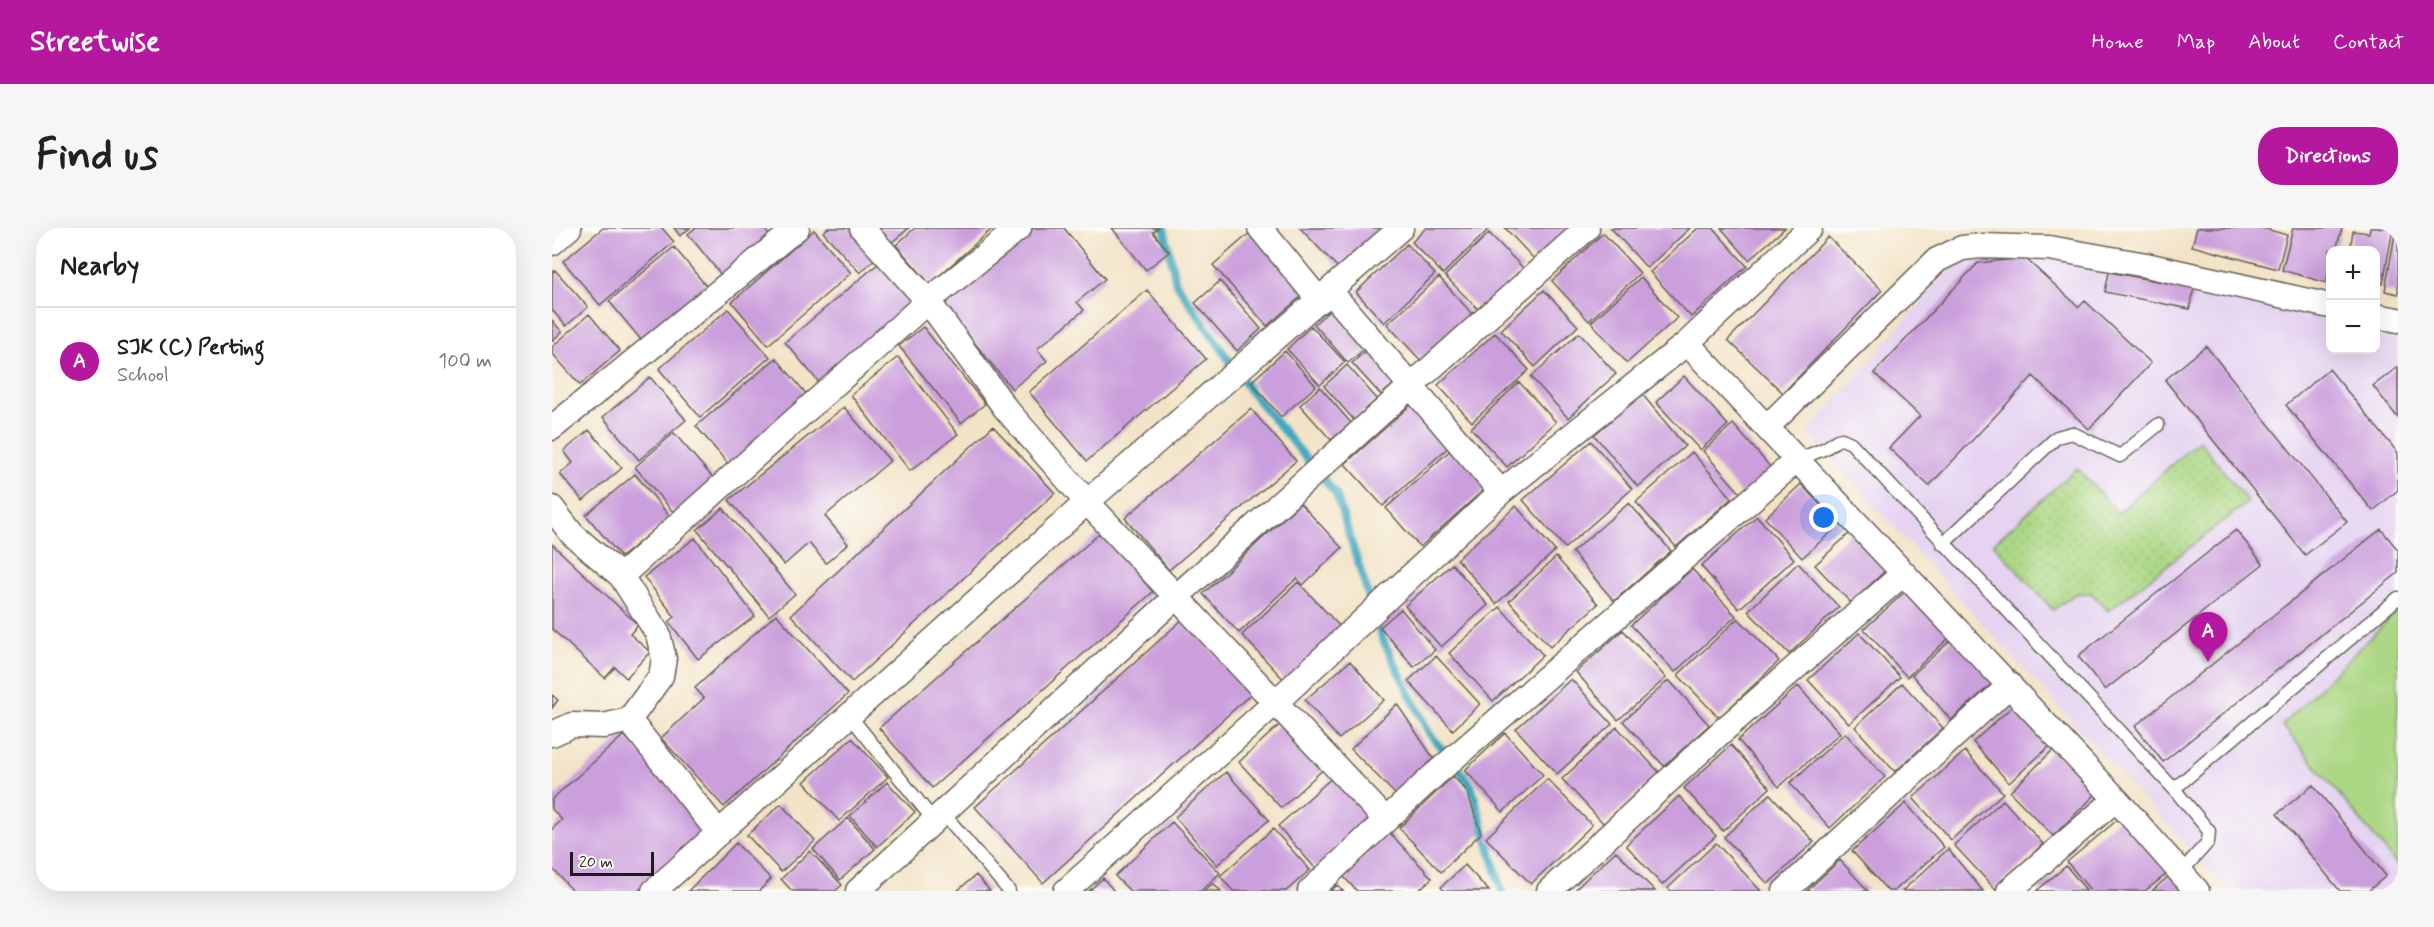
<!DOCTYPE html>
<html lang="en">
<head>
<meta charset="utf-8">
<style>
  body { margin:0; font-family:Mynerve,sans-serif; background:#f6f6f6; color:#202124 }
  .controls { position:absolute; right:18px; top:18px; display:grid; overflow:hidden; border-radius:12px; box-shadow:0 6px 24px #0002 }
  .controls button { width:54px; height:54px; display:grid; place-items:center; padding:0; border:0; border-bottom:2px solid #e0e0e0; background:#fff; color:#202124; font:30px sans-serif }
  .scale { position:absolute; left:18px; bottom:15px; width:84px; box-sizing:border-box; padding-left:6px; border:3px solid #1c1c1c; border-top:0; font-size:16px; line-height:21px; white-space:nowrap; color:#1c1c1c; -webkit-text-stroke:4px #fdfcf7; paint-order:stroke }
  .you { position:absolute; left:1272px; top:290px; width:21px; height:21px; margin:-15px; border:4px solid #fff; border-radius:50%; background:#1a73e8; box-shadow:0 0 0 9px #1a73e833 }
  .badge { display:grid; place-items:center; width:39px; height:39px; border-radius:50%; background:#b5179e; color:#fff; font-size:20px; font-weight:700 }
  .pin { position:absolute; translate:-50% -50px; filter:drop-shadow(0 2px 3px #0008) }
  .pin::after { content:''; position:absolute; top:32px; width:21px; height:18px; background:inherit; clip-path:polygon(0 0,100% 0,50% 100%) }
  .list { margin:0; padding:0; list-style:none }
  h2 { display:flex; justify-content:space-between; align-items:center; height:78px; margin:0; padding:0 24px; font-size:26px }
  h2 small { font-size:20px; font-weight:400; color:#757577 }
  .list li { display:grid; grid-template-columns:39px 1fr auto; gap:18px; align-items:center; box-sizing:border-box; height:108px; padding:0 24px; border-top:2px solid #e0e0e0 }
  .list b { display:block; font-size:22px; white-space:nowrap }
  .list p { margin:0; font-size:20px; white-space:nowrap; color:#757577 }
  .list em { font-size:20px; font-style:normal; color:#757577 }
  .map { position:relative; flex:none; width:1846px; height:663px; overflow:hidden; border-radius:24px }
  header { display:flex; align-items:center; gap:36px; box-sizing:border-box; height:84px; padding:0 30px; background:#b5179e; color:#fff }
  header strong { font-size:28px }
  nav { display:flex; gap:33px; margin-inline-start:auto; font-size:21px }
  .intro { display:flex; align-items:center; justify-content:space-between; box-sizing:border-box; height:144px; padding:0 36px }
  h1 { margin:0; font-size:42px }
  .button { padding:15px 27px; border-radius:24px; background:#b5179e; color:#fff; font-size:21px; font-weight:700 }
  main { display:flex; gap:36px; padding:0 36px }
  aside { flex:1; background:#fff; border-radius:24px; box-shadow:0 6px 24px #0002 }
  .map>svg:first-child { display:block }
  .built { fill:#e5d3f1 }
  .grass { fill:url(#grass-dots); stroke:#647a50; stroke-width:1.5 }
  .park { fill:#acd784; stroke:#647a50; stroke-width:1.5 }
  .lines { fill:none; stroke-linecap:round; stroke-linejoin:round }
  .stream { stroke:#3fa8c0; stroke-width:8 }
  .building { fill:#cb9fdc }
  .service-casing { stroke:#676258; stroke-width:15 }
  .minor-casing { stroke:#676258; stroke-width:27 }
  .service { stroke:#fff; stroke-width:12 }
  .minor { stroke:#fff; stroke-width:24 }
</style>
</head>
<body>
<header>
<strong>Streetwise</strong>
<nav><a>Home</a><a>Map</a><a>About</a><a>Contact</a></nav>
</header>
<div class="intro"><h1>Find us</h1><a class="button">Directions</a></div>
<main>
<aside>
<h2>Nearby<small></small></h2>
<ul class="list">
<li><span class="badge">A</span><div><b>SJK (C) Perting</b><p>School</p></div><em>100 m</em></li>
</ul>
</aside>
<div class="map">
<svg width="1846" height="663" viewBox="0 0 1846 663">
  <defs>
    <pattern id="grass-dots" width="8" height="8" patternUnits="userSpaceOnUse" patternTransform="scale(1.5)"><rect width="8" height="8" fill="#acd784"/><path d="M2 2h.1M6 6h.1" fill="none" stroke="#93b871" stroke-width="1.8" stroke-linecap="round"/></pattern>
  </defs>
  <rect width="100%" height="100%" fill="#fdfcf7"/>
  <filter id="ink" filterUnits="userSpaceOnUse"><feTurbulence type="fractalNoise" baseFrequency=".0167" numOctaves="2"/><feDisplacementMap in="SourceGraphic" scale="12" xChannelSelector="R" yChannelSelector="G"/><feConvolveMatrix kernelMatrix="1 2 1 2 8 2 1 2 1" color-interpolation-filters="sRGB"/></filter>
  <filter id="wash" filterUnits="userSpaceOnUse"><feTurbulence type="fractalNoise" baseFrequency=".008" numOctaves="4" result="noise"/><feDisplacementMap in="SourceGraphic" scale="24" xChannelSelector="R" yChannelSelector="G"/><feGaussianBlur stdDeviation="1.35" result="paint"/><feColorMatrix in="noise" values="0 0 0 0 0 0 0 0 0 0 0 0 0 0 0 0 0 1.4 0 .05"/><feComposite in="paint" operator="in"/></filter>
  <g filter="url(#wash)">
    <rect width="100%" height="100%" fill="#f2e3c6"/>
    <path class="built" d="M1477,27L1557,39L1778,91V122H1824V101L1846,107V663H1676L1255,205L1407,30Z"/>
    <path class="grass" d="M1647,212L1696,274L1556,383L1539,365L1523,366L1501,382L1441,316L1525,240L1566,285Z"/>
    <path class="park" d="M1846,382V638L1730,497Z"/>
    <g class="lines">
      <path class="stream" d="M612,0L624,55L698,163L784,266L830,410L877,505L919,557L950,663"/>
    </g>
    <g id="blocks">
      <path class="building" d="M51,0H110L122,14L48,77L11,33Z
        M122,0H138L128,8Z
        M143,0H211L218,8L170,48L136,6Z
        M276,0H303L327,27L308,45L271,4Z
        M326,0H357L339,15Z
        M363,0H441L378,56L344,17Z
        M481,0H512L553,51L525,74L532,82L485,121L495,133L460,161L390,75Z
        M560,0H606L601,4L617,24L594,42Z
        M748,0H833L789,43Z
        M874,0H938L891,46L860,14Z
        M953,0H1020L985,34Z
        M1059,0H1138L1095,40Z
        M1146,0H1161L1195,38L1139,89L1098,44Z
        M1169,0H1233L1197,32Z
        M1645,0H1710L1735,7L1726,41L1640,18Z
        M1741,0H1790L1784,22H1778L1775,55L1730,42Z
        M1818,0H1841L1831,56L1824,55V22H1798L1801,3L1817,5Z
        M1844,0H1846V66L1833,63Z
        M262,2L299,45L216,117L180,74Z
        M700,3L754,64L715,98L661,37Z
        M937,5L971,40L928,83L893,48Z
        M1051,5L1088,45L1037,93L1000,53Z
        M1276,9L1330,62L1231,165L1176,112Z
        M855,16L883,46L832,95L804,64Z
        M122,19L155,59L90,113L57,73Z
        M334,29L371,74L270,158L233,114Z
        M1473,30L1527,79L1533,73L1599,135L1537,201L1481,148L1377,258L1337,220L1368,188L1322,145L1426,35Z
        M3,42L36,79L14,98L0,82V45Z
        M1557,44L1642,60L1638,81L1553,64Z
        M887,49L922,88L871,135L835,96Z
        M1089,49L1125,90L1075,135L1039,94Z
        M668,53L709,101L685,123L643,75Z
        M595,62L654,131L535,233L477,164Z
        M992,62L1026,98L983,139L949,102Z
        M783,78L817,117L796,135L762,96Z
        M176,81L218,129L148,189L107,141Z
        M37,86L68,123L28,157L0,125V119Z
        M0,92L10,104L0,113Z
        M759,98L793,134L768,157L735,121Z
        M371,99L433,176L409,195L347,118Z
        M943,105L977,142L920,194L886,157Z
        M1027,105L1064,146L1016,190L979,149Z
        M1654,118L1795,294L1753,327L1613,152Z
        M817,120L845,153L829,167L800,135Z
        M733,123L764,158L729,189L699,154Z
        M346,129L406,206L358,243L299,167Z
        M224,130L257,169L177,237L144,198Z
        M795,137L825,171L802,192L772,158Z
        M1846,139V190L1821,158Z
        M1777,141L1846,225V262L1821,283L1734,177Z
        M1132,148L1176,197L1148,222L1104,174Z
        M98,149L134,192L87,232L51,189Z
        M967,154L1004,194L955,239L919,200Z
        M768,159L799,195L779,212L748,177Z
        M1090,166L1133,218L1086,259L1042,207Z
        M863,173L901,215L831,278L793,236Z
        M292,179L338,233L273,288L296,316L274,335L257,315L232,337L177,272Z
        M699,181L744,233L617,342L573,290Z
        M1181,196L1220,241L1190,267L1151,223Z
        M441,198L503,265L300,454L239,387Z
        M37,202L70,240L31,273L8,246L21,235L12,223Z
        M122,205L162,251L122,285L83,239Z
        M1039,213L1080,261L1013,320L971,272Z
        M902,219L936,258L868,319L834,280Z
        M1140,224L1180,270L1124,319L1084,274Z
        M83,246L118,289L69,329L34,287Z
        M1249,256L1287,297L1250,330L1213,290Z
        M748,275L790,320L751,357L745,350L687,405L651,366Z
        M1077,275L1119,323L1062,373L1020,324Z
        M964,278L1003,323L944,376L905,331Z
        M171,280L243,366L217,388L145,302Z
        M1205,288L1242,331L1187,381L1149,338Z
        M1829,301L1846,322V345L1611,534L1583,498Z
        M1301,302L1336,340L1299,375L1263,337Z
        M1684,302L1711,336L1553,462L1526,428Z
        M549,304L601,364L380,560L327,500Z
        M143,310L203,388L146,431L117,394L123,389L92,349Z
        M0,316L86,397L78,406L98,424L74,450L63,439L53,450L0,401Z
        M1004,329L1046,376L998,419L957,373Z
        M1246,335L1287,379L1237,426L1196,383Z
        M900,336L936,377L889,419L853,378Z
        M1140,341L1184,388L1123,444L1079,397Z
        M746,354L791,402L735,455L690,407Z
        M1356,361L1399,408L1355,449L1312,401Z
        M948,379L991,427L941,473L897,425Z
        M849,381L883,422L862,439L828,399Z
        M224,386L296,466L172,579L109,510L152,470L143,460Z
        M1186,390L1227,433L1167,490L1126,447Z
        M631,391L699,466L491,655L423,579Z
        M1071,402L1114,450L1066,492L1024,444Z
        M1307,405L1348,449L1297,496L1256,452Z
        M1406,406L1445,451L1399,492L1360,447Z
        M884,428L928,476L901,502L856,453Z
        M798,433L832,472L787,511L753,472Z
        M1019,451L1060,496L1005,546L964,501Z
        M1117,452L1157,497L1112,538L1071,493Z
        M1350,455L1391,500L1343,544L1303,499Z
        M1246,458L1288,505L1227,559L1186,512Z
        M0,467L6,472L0,480Z
        M1464,475L1500,516L1457,555L1421,514Z
        M845,476L882,531L845,568L799,521Z
        M735,490L777,536L729,580L687,534Z
        M1065,499L1107,544L1052,596L1010,551Z
        M953,505L991,547L951,584L913,542Z
        M1293,505L1333,549L1278,600L1238,555Z
        M72,507L155,601L86,663H21L0,640V601L10,592L0,581V571Z
        M300,510L336,549L287,593L252,554Z
        M1179,517L1218,560L1171,603L1132,560Z
        M1502,521L1545,565L1501,608L1458,564Z
        M1413,523L1451,565L1399,612L1361,570Z
        M674,544L717,592L665,637L623,589Z
        M783,547L820,589L764,641L726,598Z
        M901,548L915,563L929,605L889,644L847,600Z
        M995,551L1040,597L979,656L934,610Z
        M335,554L363,584L325,619L298,588Z
        M1761,557L1834,648L1816,663H1788L1725,586Z
        M1218,566L1262,614L1216,656L1172,609Z
        M1127,568L1164,608L1110,657L1074,617Z
        M1451,572L1491,616L1443,661L1402,617Z
        M1354,575L1392,619L1342,663H1336L1300,623Z
        M229,576L263,613L229,644L195,607Z
        M1570,588L1616,645L1593,663H1539L1515,634Z
        M296,590L323,621L288,652L261,621Z
        M620,594L668,645L649,663H578L563,648Z
        M721,601L758,642L734,663H681L668,648Z
        M837,604L880,650L866,663H805L791,648Z
        M184,615L219,651L207,663H136Z
        M1164,615L1209,663H1119L1116,660Z
        M1396,621L1431,663H1350L1368,647Z
        M258,623L290,657L283,663H240L229,651Z
        M1064,623L1103,663H1022L1039,646Z
        M1288,632L1316,663H1255L1262,656Z
        M913,637L937,663H892L889,659Z
        M1514,638L1535,663H1485L1487,661Z
        M1619,646L1635,663H1600Z
        M424,647L438,663H405Z
        M551,650L562,663H537Z
        M661,655L669,663H652Z
        M785,657L791,663H779Z"/>
    </g>
  </g>
  <g filter="url(#ink)">
    <use href="#blocks" fill-opacity="0" stroke="#676258" stroke-width="1.5"/>
    <g class="lines">
      <g class="service-casing">
        <path id="service" d="M1245,232L1274,220L1285,212L1290,211L1299,215L1622,561L1657,603L1656,614L1629,644
          M1391,316L1505,209L1520,205L1568,228L1606,197
          M298,488L383,594
          M1622,561L1846,370
          M392,586L457,663"/>
      </g>
      <g class="minor-casing">
        <path id="minor" d="M310,0L376,73L454,181L535,274L834,592
          M708,0L768,73
          M0,15L17,0
          M778,63L949,264
          M1824,88L1846,92
          M1135,115L1564,571L1645,663
          M1215,199L1385,32L1410,20L1429,18L1497,20L1594,37L1778,78
          M0,200L245,0
          M0,280L20,306L69,348L106,406L112,431L109,448L77,492L52,498L20,497L0,506
          M69,348L376,73L467,0
          M77,492L167,605
          M102,663L535,274L849,0
          M306,663L624,369L1035,0
          M514,663L724,474L949,264L1135,115L1258,0
          M758,663L880,549L1245,232
          M997,663L1167,506L1352,345
          M1233,663L1458,457
          M1457,663L1564,571"/>
      </g>
      <use href="#service" class="service"/>
      <use href="#minor" class="minor"/>
    </g>
  </g>
</svg>
<div class="controls">
<button>+</button>
<button>−</button>
</div>
<div class="scale">20 m</div>
<div class="you"></div>
<div class="pin badge" style="left:1656px;top:434px">A</div>
</div>
</main>
</body>
</html>
